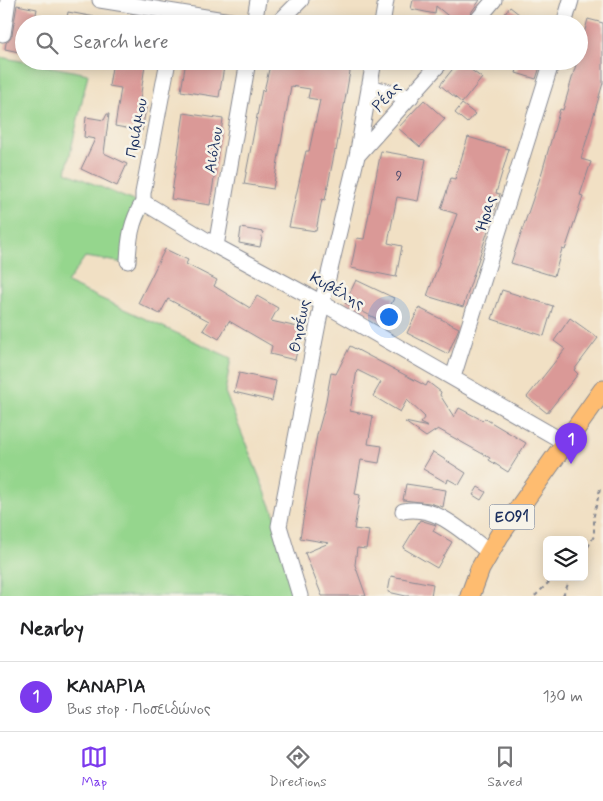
<!DOCTYPE html>
<html lang="en">
<head>
<meta charset="utf-8">
<style>
  body { margin:0; font-family:Mynerve,sans-serif; background:#f2f2f2; color:#202124 }
  .controls { position:absolute; right:15px; bottom:15px; display:grid; overflow:hidden; border-radius:8px; box-shadow:0 2px 12px #0003 }
  .controls button { width:45px; height:45px; display:grid; place-items:center; padding:0; border:0; border-bottom:1px solid #e0e0e0; background:#fff; color:#202124; font:25px sans-serif }
  .you { position:absolute; left:388px; top:316px; width:18px; height:18px; margin:-12px; border:4px solid #fff; border-radius:50%; background:#1a73e8; box-shadow:0 0 0 8px #1a73e833 }
  .badge { display:grid; place-items:center; width:32px; height:32px; border-radius:50%; background:#7c3aed; color:#fff; font-size:16px; font-weight:700 }
  .pin { position:absolute; translate:-50% -41px; filter:drop-shadow(0 1px 2px #0008) }
  .pin::after { content:''; position:absolute; top:26px; width:18px; height:15px; background:inherit; clip-path:polygon(0 0,100% 0,50% 100%) }
  .list { margin:0; padding:0; list-style:none }
  h2 { display:flex; justify-content:space-between; align-items:center; height:65px; margin:0; padding:0 20px; font-size:21px }
  h2 small { font-size:16px; font-weight:400; color:#757577 }
  .list li { display:grid; grid-template-columns:32px 1fr auto; gap:15px; align-items:center; box-sizing:border-box; height:70px; padding:0 20px; border-top:1px solid #e0e0e0 }
  .list b { display:block; font-size:19px; white-space:nowrap }
  .list p { margin:0; font-size:16px; white-space:nowrap; color:#757577 }
  .list em { font-size:16px; font-style:normal; color:#757577 }
  .icon { flex:none; width:28px; height:28px; fill:none; stroke:currentColor; stroke-width:2; stroke-linecap:round; stroke-linejoin:round }
  .map { position:relative; flex:none; width:603px; height:596px; overflow:hidden }
  .search { position:absolute; background:#fff; box-shadow:0 2px 12px #0003; left:15px; right:15px; top:15px; height:55px; display:flex; align-items:center; gap:12px; box-sizing:border-box; padding:0 18px; border-radius:28px; color:#757577; font-size:19px }
  .sheet { height:135px; background:#fff }
  nav { display:flex; justify-content:space-around; align-items:center; box-sizing:border-box; height:70px; border-top:1px solid #e0e0e0; background:#fff; font-size:14px; color:#757577 }
  nav a { display:grid; justify-items:center; gap:2px }
  nav .on { color:#7c3aed }
  .map>svg:first-child { display:block }
  .green { fill:#95d68d; stroke:#588276 }
  .building { fill:#da9997 }
  .lines { fill:none; stroke-linecap:round; stroke-linejoin:round }
  .minor-casing { stroke:#868891; stroke-width:17 }
  .major-casing { stroke:#868891; stroke-width:21 }
  .path { stroke:#868891; stroke-width:2; stroke-dasharray:4 4; stroke-linecap:butt }
  .minor { stroke:#fff; stroke-width:15 }
  .major { stroke:#febc70; stroke-width:19 }
  .labels { text-anchor:middle; dominant-baseline:central; stroke-width:5; stroke-linejoin:round; paint-order:stroke }
  .number-label { font-size:14px; fill:#4b4a6c }
  .shield { fill:#f7f3e8; stroke:#5d6a87; stroke-width:1 }
  .shield-label { font-size:15px; font-weight:bold; fill:#1b2f5e }
  .street-label { font-size:16px; fill:#1b2f5e; stroke:#f7f3e8 }
</style>
</head>
<body>
<div class="map">
<svg width="603" height="596" viewBox="0 0 603 596">
  <rect width="100%" height="100%" fill="#f7f3e8"/>
  <filter id="ink" filterUnits="userSpaceOnUse"><feTurbulence type="fractalNoise" baseFrequency=".02" numOctaves="2"/><feDisplacementMap in="SourceGraphic" scale="10" xChannelSelector="R" yChannelSelector="G"/><feConvolveMatrix kernelMatrix="1 2 1 2 8 2 1 2 1" color-interpolation-filters="sRGB"/></filter>
  <filter id="wash" filterUnits="userSpaceOnUse"><feTurbulence type="fractalNoise" baseFrequency=".0096" numOctaves="4" result="noise"/><feDisplacementMap in="SourceGraphic" scale="20" xChannelSelector="R" yChannelSelector="G"/><feGaussianBlur stdDeviation="1.12" result="paint"/><feColorMatrix in="noise" values="0 0 0 0 0 0 0 0 0 0 0 0 0 0 0 0 0 1.4 0 .05"/><feComposite in="paint" operator="in"/></filter>
  <g filter="url(#wash)">
    <rect width="100%" height="100%" fill="#f1e0c4"/>
    <path class="green" d="M0,57L88,74L66,172L147,207L125,263L85,257L67,283L231,358L225,392L279,526L300,596H0Z"/>
    <g id="blocks">
      <path class="building" d="M413,0H480L463,24H458L436,6L435,14L411,9Z
        M17,5L37,9L34,24H24V53L5,49L6,43L12,35Z
        M510,7L524,18L520,24H497Z
        M68,12L106,19V24H66Z
        M588,19L603,23V83L581,159L591,162L580,195L583,196L565,250L562,249L554,276L511,263L542,172L560,109L563,110L577,61H579V52Z
        M113,61L145,65L139,107L146,108L142,131L115,126L121,88L109,86Z
        M186,61H225L219,97L181,91Z
        M271,61H324L351,66L336,151L335,150L325,200L322,199L316,231L289,227L306,151H309L320,100L308,98L310,89L291,86L273,189L244,184L262,90L264,91Z
        M459,61L482,78L462,103L440,85Z
        M520,61H542L536,79L516,73Z
        M424,100L445,119L420,147L398,128Z
        M462,104L475,114L467,123L455,113Z
        M184,113L223,119L210,205L171,199Z
        M107,114H109L104,153L127,164L117,186L81,169L95,139L84,137L86,117L104,120Z
        M468,137L509,149L496,193L500,194L463,307L427,296L457,214L441,209L451,178L455,179Z
        M381,151L426,159L418,201L397,197L388,243L402,246L396,277L351,268L357,238L364,239Z
        M241,228L263,232L260,247L239,243Z
        M165,249L188,260L186,264L217,280L214,286L250,308L257,296L278,308L271,321L302,328L295,360L270,354L272,346L229,321L219,339L203,330L209,321L168,299L160,314L138,303Z
        M356,280L394,298L383,322L345,303Z
        M502,290L553,306L544,336L492,319Z
        M419,308L459,328L448,354L407,333Z
        M570,318L598,338L574,370L578,374L547,413L527,397L565,349L554,341Z
        M350,346L426,386L428,382L441,392L440,395L454,417L459,408L482,420L484,418L526,443L508,472L489,460L490,458L438,429L426,437L405,422L428,427L420,423L425,417L407,400L400,412L373,396L381,382L357,370L350,411L373,416L368,444L382,446L379,463L361,460L355,494L360,495L354,529L369,531L366,549L357,548L355,565L366,596H322L305,553L329,543L300,538L317,435L325,406L331,373L336,374Z
        M239,373L276,381L272,401L234,392Z
        M433,452L466,473L459,485L448,479L447,483L423,469Z
        M406,484L446,490L443,507L429,503L403,500Z
        M478,487L486,492L481,500L473,495Z
        M420,520L436,525L433,531L452,542L437,568L403,548Z
        M391,576L433,584L431,596H406L388,592Z"/>
    </g>
  </g>
  <g filter="url(#ink)">
    <use href="#blocks" fill-opacity="0" stroke="#868891" stroke-width="1"/>
    <g class="lines">
      <g class="minor-casing">
        <path id="minor" d="M100,0L249,24
          M254,24L258,0
          M277,24L301,0
          M382,24L386,0
          M474,24L494,0
          M564,24L571,0
          M3,34L8,0
          M369,87L411,97
          M357,156L442,61
          M143,202L216,246L322,303L564,442
          M143,202V193L168,61
          M216,246L248,61
          M128,261C129,239 131,222 143,202
          M453,377L552,61
          M403,511C437,504 463,533 489,552
          M300,596L279,526L322,303L357,156L374,61"/>
      </g>
      <g class="major-casing">
        <path id="major" d="M470,596L480,569L499,536L603,390"/>
      </g>
      <path class="path" d="M584,554L594,536V515L600,489L603,487
        M535,596L548,583L559,577
        M563,596L571,577"/>
      <use href="#minor" class="minor"/>
      <use href="#major" class="major"/>
    </g>
  </g>
  <g class="labels">
    <g class="number-label">
      <text x="399" y="176">9</text>
    </g>
    <rect class="shield" x="489.5" y="504.5" width="45" height="25" rx="4"/>
    <g class="shield-label">
      <text x="512" y="517">ΕΟ91</text>
    </g>
    <g class="street-label">
      <text transform="translate(387 97) rotate(-47)">Ρέας</text>
      <text transform="translate(137 128) rotate(-79)">Πριάμου</text>
      <text transform="translate(214 150) rotate(-80)">Αιόλου</text>
      <text transform="translate(486 214) rotate(-73)">Ήρας</text>
      <text transform="translate(337 291) rotate(29)">Κυβέλης</text>
      <text transform="translate(300 326) rotate(-79)">Θησέως</text>
    </g>
  </g>
</svg>
<div class="controls">
<button><svg class="icon" aria-label="layers" viewBox="0 0 24 24"><path d="M12 4l9 5-9 5-9-5zM3 14l9 5 9-5"/></svg></button>
</div>
<div class="you"></div>
<div class="pin badge" style="left:571px;top:464px">1</div>
<div class="search"><svg class="icon" aria-label="search" viewBox="0 0 24 24"><circle cx="10" cy="10" r="6"/><path d="M15 15l6 6"/></svg>Search here</div>
</div>
<section class="sheet">
<h2>Nearby<small></small></h2>
<ul class="list">
<li><span class="badge">1</span><div><b>ΚΑΝΑΡΙΑ</b><p>Bus stop · Ποσειδώνος</p></div><em>130 m</em></li>
</ul>
</section>
<nav>
<a class="on"><svg class="icon" aria-label="map" viewBox="0 0 24 24"><path d="M3 6l6-2 6 2 6-2v14l-6 2-6-2-6 2zM9 4v14M15 6v14"/></svg>Map</a>
<a><svg class="icon" aria-label="directions" viewBox="0 0 24 24"><path d="M12 3l9 9-9 9-9-9zM9 14v-3h6M13 9l2 2-2 2"/></svg>Directions</a>
<a><svg class="icon" aria-label="saved" viewBox="0 0 24 24"><path d="M7 4h10v16l-5-4-5 4z"/></svg>Saved</a>
</nav>
</body>
</html>
